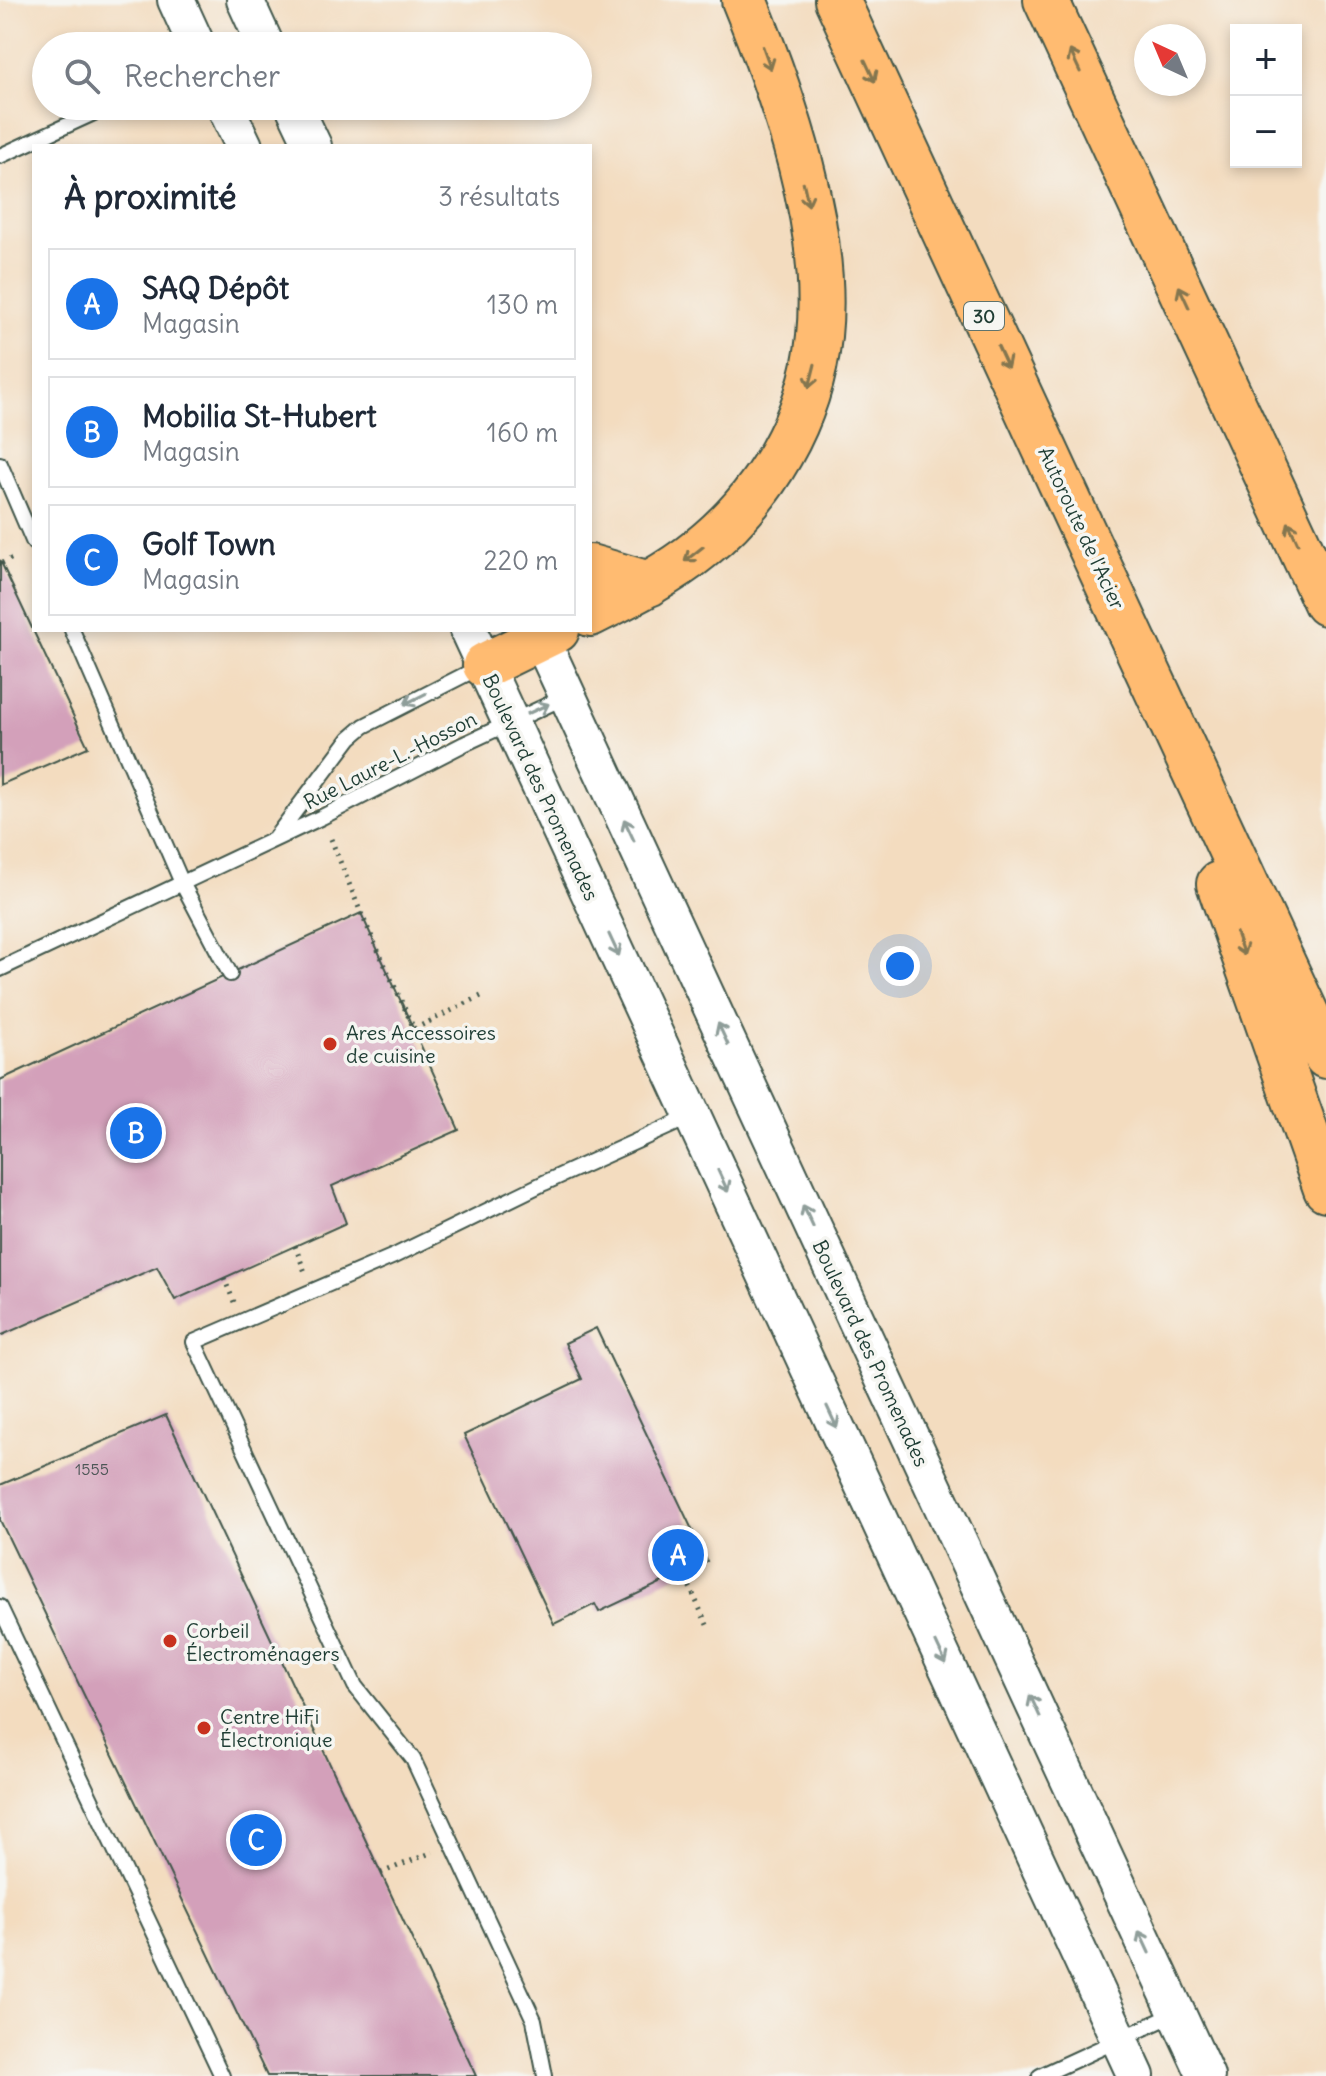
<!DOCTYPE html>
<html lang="fr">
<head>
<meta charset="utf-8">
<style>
  body { margin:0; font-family:Delius,sans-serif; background:#f6f6f7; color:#1f2937 }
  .controls { position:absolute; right:24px; top:24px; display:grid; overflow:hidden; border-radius:0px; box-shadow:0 4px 12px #0003 }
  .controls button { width:72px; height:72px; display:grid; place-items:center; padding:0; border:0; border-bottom:2px solid #e0e1e3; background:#fff; color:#1f2937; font:40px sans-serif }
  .compass { position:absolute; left:1134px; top:24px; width:72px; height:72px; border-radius:50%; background:#fff; box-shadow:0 4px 12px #0003; rotate:316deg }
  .you { position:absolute; left:900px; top:966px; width:28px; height:28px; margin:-20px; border:6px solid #fff; border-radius:50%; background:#1a73e8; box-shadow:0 0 0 12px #1a73e833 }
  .badge { display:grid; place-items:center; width:52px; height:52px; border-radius:50%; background:#1a73e8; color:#fff; font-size:26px; font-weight:700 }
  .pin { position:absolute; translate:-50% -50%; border:4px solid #fff; box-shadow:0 2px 8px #0006 }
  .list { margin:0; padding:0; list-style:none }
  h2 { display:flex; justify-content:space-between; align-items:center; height:104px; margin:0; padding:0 32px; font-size:34px }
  h2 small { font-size:26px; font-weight:400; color:#747a83 }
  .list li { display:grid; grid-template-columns:52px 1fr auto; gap:24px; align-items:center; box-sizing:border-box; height:112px; margin:0 16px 16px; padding:0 16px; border:2px solid #e0e1e3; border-radius:0px }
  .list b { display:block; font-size:30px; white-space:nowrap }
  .list p { margin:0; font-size:26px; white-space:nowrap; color:#747a83 }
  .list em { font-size:26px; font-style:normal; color:#747a83 }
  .icon { flex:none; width:44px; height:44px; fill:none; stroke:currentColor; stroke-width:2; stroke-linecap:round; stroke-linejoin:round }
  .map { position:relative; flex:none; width:1326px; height:2076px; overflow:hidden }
  .search { position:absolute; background:#fff; box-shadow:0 4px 12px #0003; left:32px; top:32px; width:560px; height:88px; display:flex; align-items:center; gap:20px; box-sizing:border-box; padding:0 28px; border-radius:44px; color:#747a83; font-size:30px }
  .panel { position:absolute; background:#fff; box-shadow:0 4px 12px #0003; left:32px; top:144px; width:560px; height:488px; border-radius:0px }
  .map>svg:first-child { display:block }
  .building { fill:#d3a0ba }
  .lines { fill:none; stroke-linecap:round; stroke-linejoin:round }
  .service-casing { stroke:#3f5549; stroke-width:18 }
  .tertiary-casing { stroke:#3f5549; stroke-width:40 }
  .motorway-casing { stroke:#3f5549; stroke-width:48 }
  .path { stroke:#3f5549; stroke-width:5; stroke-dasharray:2 6; stroke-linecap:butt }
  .service { stroke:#fff; stroke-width:14 }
  .tertiary { stroke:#fff; stroke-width:36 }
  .motorway { stroke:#ffbb71; stroke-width:44 }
  .oneway { stroke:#84764f }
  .oneway2 { stroke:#8f9e9a }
  .poi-dot { fill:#c8321e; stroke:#f6f6f2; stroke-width:3 }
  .labels { text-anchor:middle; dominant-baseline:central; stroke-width:7; stroke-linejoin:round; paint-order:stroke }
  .number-label { font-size:16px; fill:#4c5656 }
  .shield { fill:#f6f6f2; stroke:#60746d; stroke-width:2 }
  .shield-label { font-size:18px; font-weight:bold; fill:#1f3d34 }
  .street-label { font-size:20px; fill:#1f3d34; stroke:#f6f6f2 }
  .poi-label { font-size:20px; fill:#1f3d34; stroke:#f6f6f2; text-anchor:start }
</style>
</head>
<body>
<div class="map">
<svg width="1326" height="2076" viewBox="0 0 1326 2076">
  <rect width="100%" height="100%" fill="#f6f6f2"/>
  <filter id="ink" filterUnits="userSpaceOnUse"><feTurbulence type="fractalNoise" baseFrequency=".0125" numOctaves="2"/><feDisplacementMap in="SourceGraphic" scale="16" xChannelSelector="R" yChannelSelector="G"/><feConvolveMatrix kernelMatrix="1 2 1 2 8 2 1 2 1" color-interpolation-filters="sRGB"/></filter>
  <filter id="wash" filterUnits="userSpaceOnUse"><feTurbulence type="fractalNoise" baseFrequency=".006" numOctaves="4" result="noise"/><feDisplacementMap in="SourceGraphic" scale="32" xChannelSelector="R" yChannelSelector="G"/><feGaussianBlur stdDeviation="1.8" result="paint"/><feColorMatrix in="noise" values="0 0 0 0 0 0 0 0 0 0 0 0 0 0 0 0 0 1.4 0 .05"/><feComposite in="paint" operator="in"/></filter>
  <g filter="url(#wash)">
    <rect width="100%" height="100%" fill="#f3dcbf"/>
    <g id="blocks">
      <path class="building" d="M0,560L88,747L0,785Z
        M361,913L459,1130L332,1186L346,1223L175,1300L157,1267L0,1336V1080Z
        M596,1328L707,1561L599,1612L595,1604L554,1624L464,1435L582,1379L565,1343Z
        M166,1415L381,1873L476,2076H267L0,1520V1485Z"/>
    </g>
  </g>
  <g filter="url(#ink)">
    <use href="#blocks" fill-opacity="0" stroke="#3f5549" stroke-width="2"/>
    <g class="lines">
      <g class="service-casing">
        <path id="service" d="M0,156L109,106
          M0,464L34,543
          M72,630L182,883L230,974
          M275,838L350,738L364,726L482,666
          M0,969L322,817L464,744L565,697
          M0,1607L222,2076
          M545,2076L534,2020L413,1759L355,1686L194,1342L394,1256L544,1183L692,1116
          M1040,2076L1177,2013"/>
      </g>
      <g class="tertiary-casing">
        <path id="tertiary" d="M176,0L197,46
          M245,0L266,46
          M225,106L244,146
          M294,106L313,146
          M468,630L1136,2076
          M537,630L1206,2076"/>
      </g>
      <g class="motorway-casing">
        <path id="motorway" d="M837,0L1326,1056
          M1046,0L1326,603
          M590,567L649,584
          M590,614C628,595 667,576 700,549C764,498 811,419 819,336C830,229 784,98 744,0
          M485,665L557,630
          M1219,884L1326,1189"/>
      </g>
      <path class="path" d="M2,563L15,557
        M331,839L361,913L414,1029L481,996
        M295,1246L305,1272
        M224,1278L234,1302
        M683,1572L708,1627
        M381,1873L433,1852"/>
      <use href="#service" class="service"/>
      <use href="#tertiary" class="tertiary"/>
      <use href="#motorway" class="motorway"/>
    </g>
    <defs><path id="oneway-shaft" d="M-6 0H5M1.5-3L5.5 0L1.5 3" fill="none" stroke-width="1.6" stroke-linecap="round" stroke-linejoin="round" transform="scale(2)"/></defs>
    <g class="oneway">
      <use href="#oneway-shaft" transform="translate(767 58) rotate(70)"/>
      <use href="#oneway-shaft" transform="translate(1075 61) rotate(-115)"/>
      <use href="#oneway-shaft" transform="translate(870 71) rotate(65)"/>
      <use href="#oneway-shaft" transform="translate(806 194) rotate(77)"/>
      <use href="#oneway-shaft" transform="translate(1184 297) rotate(-115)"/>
      <use href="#oneway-shaft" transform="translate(1003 357) rotate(65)"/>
      <use href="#oneway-shaft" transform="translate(812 376) rotate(104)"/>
      <use href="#oneway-shaft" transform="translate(1293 533) rotate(-115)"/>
      <use href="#oneway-shaft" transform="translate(694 554) rotate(142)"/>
      <use href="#oneway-shaft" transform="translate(1240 944) rotate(71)"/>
    </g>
    <g class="oneway2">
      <use href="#oneway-shaft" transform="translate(415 699) rotate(153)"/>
      <use href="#oneway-shaft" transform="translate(538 709) rotate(-25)"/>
      <use href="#oneway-shaft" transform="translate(629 830) rotate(-115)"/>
      <use href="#oneway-shaft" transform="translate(614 945) rotate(65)"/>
      <use href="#oneway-shaft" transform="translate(723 1034) rotate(-115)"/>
      <use href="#oneway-shaft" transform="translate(723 1181) rotate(65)"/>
      <use href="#oneway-shaft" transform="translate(808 1216) rotate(-115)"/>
      <use href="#oneway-shaft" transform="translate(832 1417) rotate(65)"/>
      <use href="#oneway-shaft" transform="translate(941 1653) rotate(65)"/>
      <use href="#oneway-shaft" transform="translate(1035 1706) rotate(-115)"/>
      <use href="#oneway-shaft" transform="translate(1144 1942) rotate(-115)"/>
    </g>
  </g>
  <g class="poi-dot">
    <circle cx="330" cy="1044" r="8"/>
    <circle cx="170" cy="1641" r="8"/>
    <circle cx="204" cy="1728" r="8"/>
  </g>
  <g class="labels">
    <g class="number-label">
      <text x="92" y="1469">1555</text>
    </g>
    <rect class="shield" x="964" y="302" width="40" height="28" rx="6"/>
    <g class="shield-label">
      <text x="984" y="316">30</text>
    </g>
    <g class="street-label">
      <text transform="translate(1082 528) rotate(65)">Autoroute de l'Acier</text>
      <text transform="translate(390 760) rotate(-27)">Rue Laure-L.-Hosson</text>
      <text transform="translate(541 787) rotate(65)">Boulevard des Promenades</text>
      <text transform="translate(871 1353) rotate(65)">Boulevard des Promenades</text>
    </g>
    <g class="poi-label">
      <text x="346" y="1032">Ares Accessoires<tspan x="346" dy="23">de cuisine</tspan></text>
      <text x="186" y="1630">Corbeil<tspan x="186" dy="23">Électroménagers</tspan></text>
      <text x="220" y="1716">Centre HiFi<tspan x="220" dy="23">Électronique</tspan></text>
    </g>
  </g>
</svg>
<div class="controls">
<button>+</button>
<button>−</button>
</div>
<svg class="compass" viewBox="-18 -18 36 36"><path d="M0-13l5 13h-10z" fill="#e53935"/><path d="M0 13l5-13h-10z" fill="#747a83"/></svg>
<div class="you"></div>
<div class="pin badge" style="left:678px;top:1555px">A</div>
<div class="pin badge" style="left:136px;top:1133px">B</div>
<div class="pin badge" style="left:256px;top:1840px">C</div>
<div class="search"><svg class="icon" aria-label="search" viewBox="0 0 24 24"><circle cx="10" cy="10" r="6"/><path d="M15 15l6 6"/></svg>Rechercher</div>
<section class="panel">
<h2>À proximité<small>3 résultats</small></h2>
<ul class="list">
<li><span class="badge">A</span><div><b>SAQ Dépôt</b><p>Magasin</p></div><em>130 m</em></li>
<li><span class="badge">B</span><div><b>Mobilia St-Hubert</b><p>Magasin</p></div><em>160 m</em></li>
<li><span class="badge">C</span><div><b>Golf Town</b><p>Magasin</p></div><em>220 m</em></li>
</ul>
</section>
</div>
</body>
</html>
